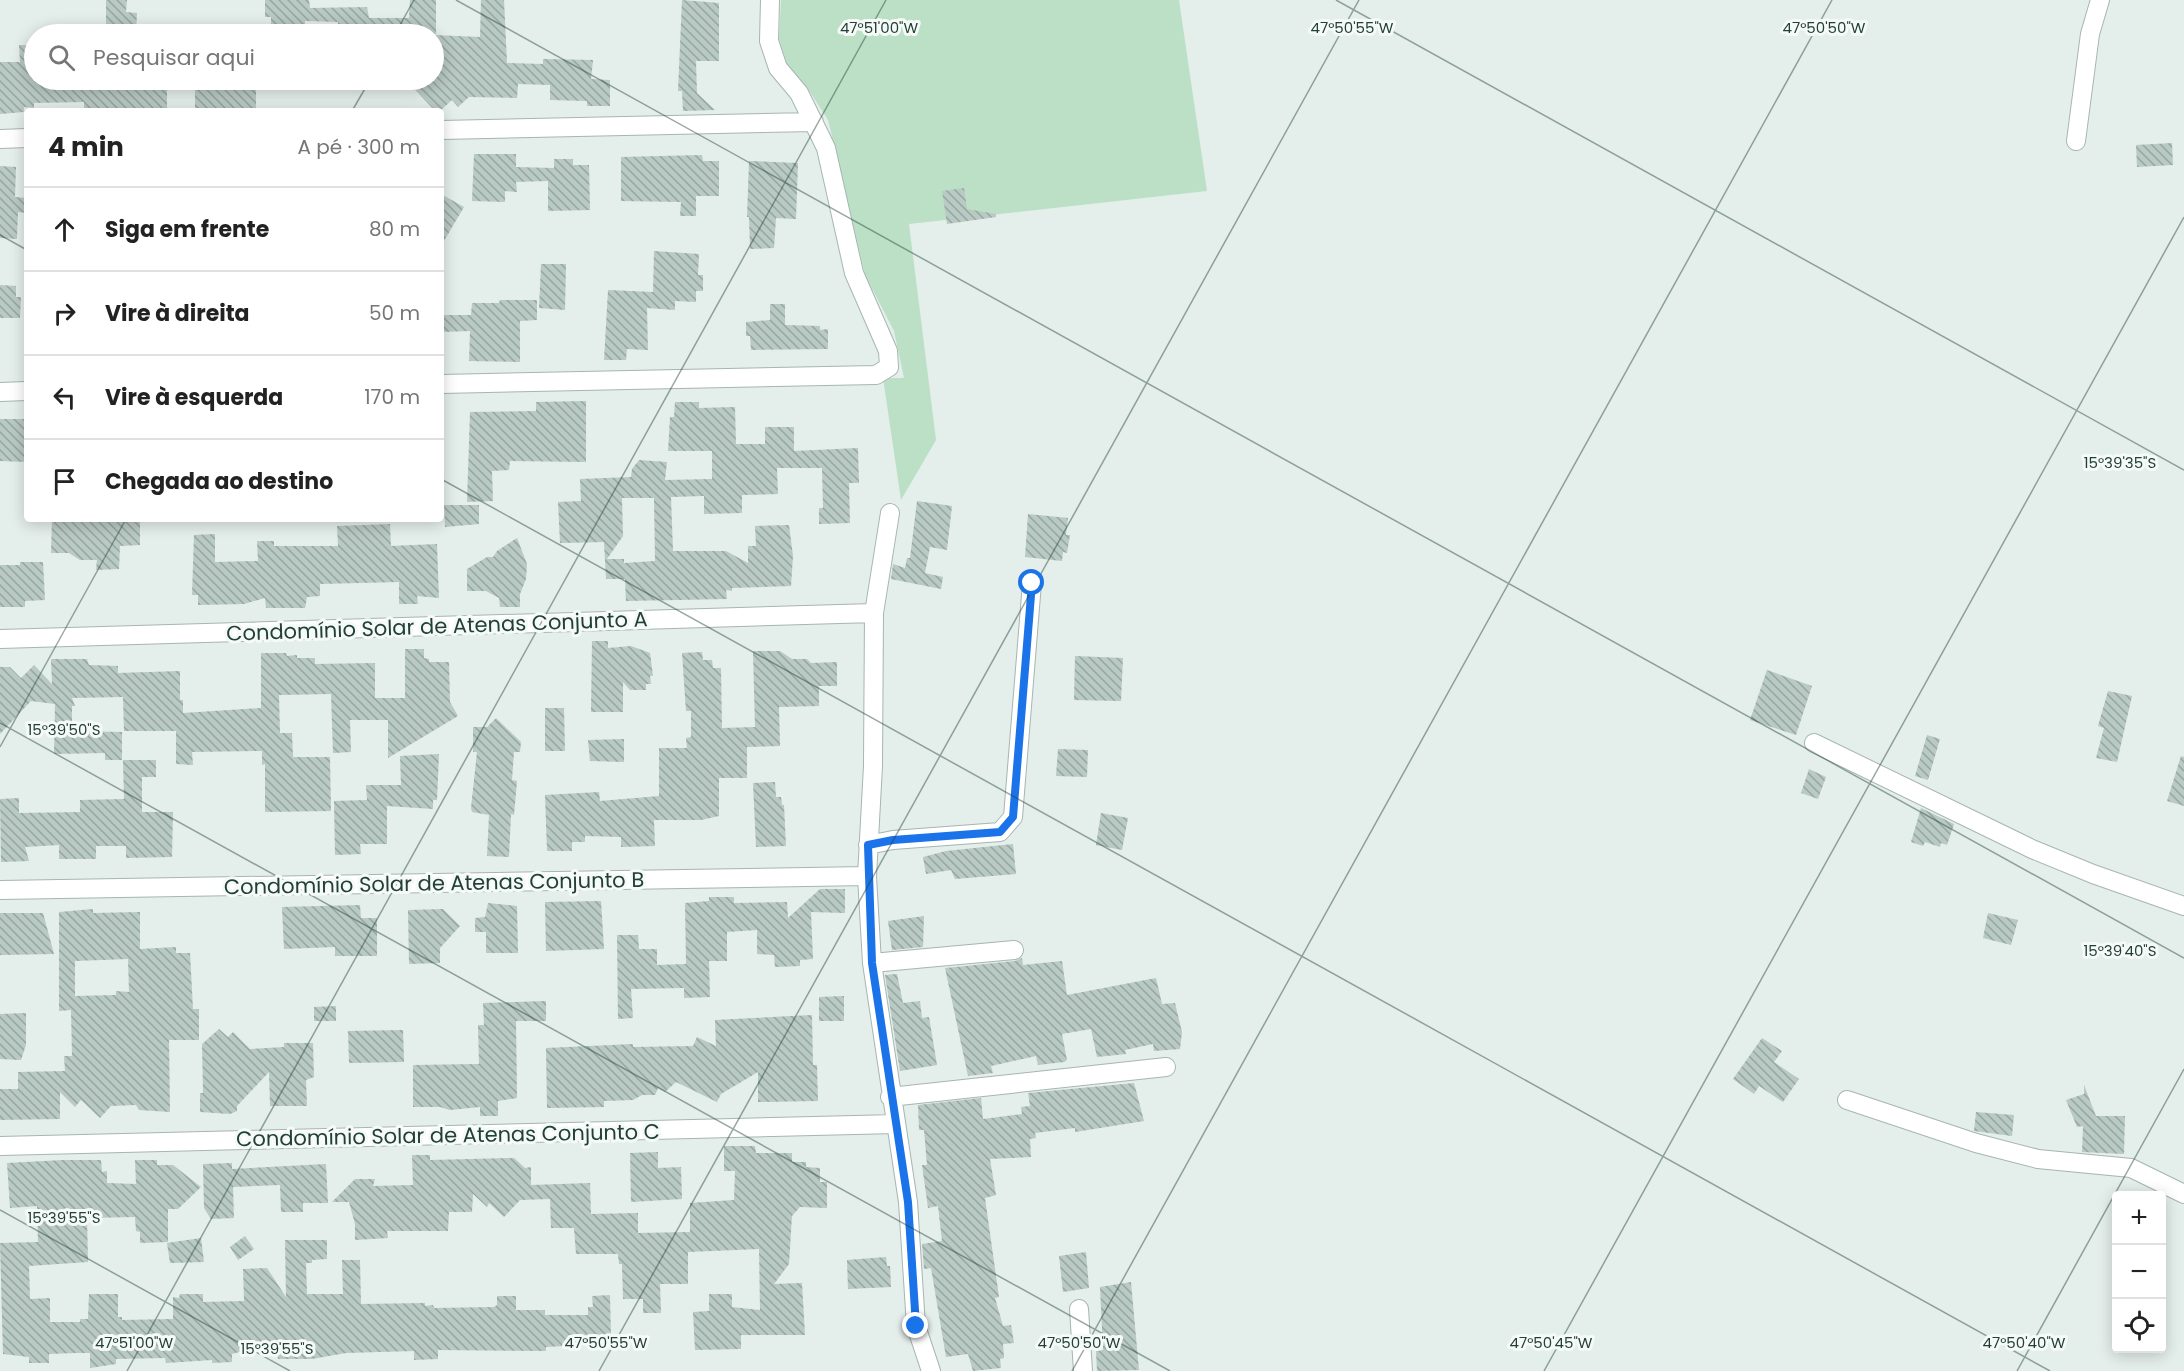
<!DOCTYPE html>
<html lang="pt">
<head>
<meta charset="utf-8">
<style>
  body { margin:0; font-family:Poppins,sans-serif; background:#f6f6f6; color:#222 }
  .controls { position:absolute; right:18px; bottom:18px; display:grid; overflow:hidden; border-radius:6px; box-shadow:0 3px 15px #0003 }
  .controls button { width:54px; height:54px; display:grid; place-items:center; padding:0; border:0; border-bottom:2px solid #e0e0e0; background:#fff; color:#222; font:30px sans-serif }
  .stop { position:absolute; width:18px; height:18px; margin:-14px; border:4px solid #1a73e8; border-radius:50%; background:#fff }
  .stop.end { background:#1a73e8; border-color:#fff; box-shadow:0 2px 6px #0008 }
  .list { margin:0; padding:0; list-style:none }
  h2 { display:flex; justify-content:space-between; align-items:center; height:78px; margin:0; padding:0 24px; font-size:26px }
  h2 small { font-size:20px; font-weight:400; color:#767676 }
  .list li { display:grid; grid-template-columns:39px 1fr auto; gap:18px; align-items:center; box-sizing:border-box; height:84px; padding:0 24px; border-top:2px solid #e0e0e0 }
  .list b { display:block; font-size:22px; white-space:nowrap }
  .list em { font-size:20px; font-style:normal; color:#767676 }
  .icon { flex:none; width:33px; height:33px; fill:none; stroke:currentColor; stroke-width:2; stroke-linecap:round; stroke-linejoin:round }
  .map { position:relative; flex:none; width:2184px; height:1371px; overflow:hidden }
  .search { position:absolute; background:#fff; box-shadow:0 3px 15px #0003; left:24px; top:24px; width:420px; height:66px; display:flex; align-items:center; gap:15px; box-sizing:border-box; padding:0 21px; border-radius:33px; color:#767676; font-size:22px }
  .panel { position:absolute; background:#fff; box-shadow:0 3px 15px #0003; left:24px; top:108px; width:420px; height:414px; border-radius:6px }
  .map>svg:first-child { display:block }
  .green { fill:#bce0c6 }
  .building { fill:url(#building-back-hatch); fill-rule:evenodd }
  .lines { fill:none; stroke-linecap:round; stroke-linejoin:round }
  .minor-casing { stroke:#a6b6b1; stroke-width:20 }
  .minor { stroke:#fff; stroke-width:18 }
  .route { stroke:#1a73e8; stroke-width:8 }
  .ticks { fill:none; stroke:#224039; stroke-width:1.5; stroke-opacity:0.45 }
  .labels { text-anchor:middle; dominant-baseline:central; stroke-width:6; stroke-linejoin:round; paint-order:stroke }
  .street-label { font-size:21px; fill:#224039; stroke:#f5faf7 }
  .ticks-label { font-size:15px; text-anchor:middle; fill:#224039; stroke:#f5faf7; stroke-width:6; stroke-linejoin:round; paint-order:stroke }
</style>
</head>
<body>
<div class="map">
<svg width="2184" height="1371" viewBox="0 0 2184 1371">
  <defs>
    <pattern id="building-back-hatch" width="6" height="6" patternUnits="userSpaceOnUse" patternTransform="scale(1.5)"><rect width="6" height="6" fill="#b9c9c3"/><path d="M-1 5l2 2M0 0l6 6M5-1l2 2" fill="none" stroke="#96a59f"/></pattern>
  </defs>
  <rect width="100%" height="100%" fill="#e4eeea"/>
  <path class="green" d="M781,0H1179L1207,191L909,224L936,440L901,500L883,378H904L894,331L865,275L828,120L810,92L787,64L779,38Z"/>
  <path class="building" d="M106,0H127L126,12L137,13L136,34H106Z
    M265,0H309L310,8L367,7L369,18H409L410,0H436V34H338V22L305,21V34H271V17H265Z
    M481,0H504L507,63L543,64V59L593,60L591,79L610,80V106H587V101L550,100V85L518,84L517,98L469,97L458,107L452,100L440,111H435L406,80H434V35L480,37Z
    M682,0L719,3V61H696L697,93L715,110L683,111L682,91H678Z
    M19,45H34V80H167V110L84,109V102L34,103V108L24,107V112L0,114V62H20Z
    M195,80H256V109H195Z
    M2172,143L2173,165L2137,167L2136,145Z
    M474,154H516V167L554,168V159H573V165H589L590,210L548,211V181L516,182L517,192L505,191V202L472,201Z
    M702,155L703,161H719V196H696V216H680L681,202L621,201V157Z
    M749,161L798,163L796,219L776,218L774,248L750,249L749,217H747Z
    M0,166L16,167L15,197L27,198V213L18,212L17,239L0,238Z
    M964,188L967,209L996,214V217L947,224L942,191Z
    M441,194L464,207L441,246Z
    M654,251L699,254L698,275H703V291H696V302L675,301V310L647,308L648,350L627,349L626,360H604L608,290L653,292Z
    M541,264H566L565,310L539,308Z
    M0,285L16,286V297H21L20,318H0Z
    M500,300H537V320L520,321V362L469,361L470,331L441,332V315H471L472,303H499Z
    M770,304H785V325L820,326V330L828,329V349L751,350L750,336H746V322L770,320Z
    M586,401V462L510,461L509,470L492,471L493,501L467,502L470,412L536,411V402Z
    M675,402H699V408L735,407L736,444H765V427H794V451L858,448L859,483H849L850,523L819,524V508H823L822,468H777L778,494L742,495V513L704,514V496L671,497L673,551H726L748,563V546H756L755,526L789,525L793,556L791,586L732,588V591L726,590L727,599L626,601L625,579H606L604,542L560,543L558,502L581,501L580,479L631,477L632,469L639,460L667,462L665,480L712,479V451H668L670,417H674ZM622,498H654L655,561L624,563V559H607L623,536Z
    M0,419H27V462L0,461Z
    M917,501L952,506L947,550L930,547L925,573L943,577L941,589L891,579L893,564L905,568L907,558H910Z
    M444,505H479V524L445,527Z
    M1028,514L1068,518L1066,535H1070L1067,553L1063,552L1062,561L1025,557Z
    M52,519H140V545L120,546L119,569L96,570L97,560H80L69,553H51Z
    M390,524L391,546L437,544L439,598L417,596L418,604H399V582L320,584V596L307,597L305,608H266L265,598L244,604L198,605V595H192L194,535L215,534V562L258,561L257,541H274V546H338L337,526Z
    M517,538L527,564L526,579L520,594V607H500L499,598L486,591H467V569L487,557H493L497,551Z
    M20,562H43L45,600L25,601V607H0V565H20Z
    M592,641H608V648L631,646L650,653L653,676H650L651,684H646V690H630L623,682V712H591Z
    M405,649H424V658L429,659V662H449L450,702L458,716L388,758V720H350L351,752L333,753L331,694L279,695L280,733H292L293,757H330L331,811L265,812V764L262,765V751L192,752L193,765L176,764V731H124L123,697L72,698L75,706H72V731L122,732V760H105V753L54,754L55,704L31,701L0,734V667H10L21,678L34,665L52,684L51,659H87L89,665L118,666V673L180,671V700H183V713L261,708V653H286L287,656L297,655V658H315V664L375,663V698H405Z
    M753,651H780L792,659H807L811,663L837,662V686H819V706L779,707L780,746L747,747V778H719V816L701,820H654L655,846L621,847V837L585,836V842H572V851H547L545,795L599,792L600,801L659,796V748H687L686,738L691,737V711H686L682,653L702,652L703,660H712L713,668H721L722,728L755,727Z
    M1075,656L1123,658L1121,701L1074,700Z
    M1767,670L1812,686L1796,735L1750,720Z
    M2108,691L2132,696L2117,762L2096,758L2104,728L2098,726Z
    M545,708H564L565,751H545Z
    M496,718L521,742L520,752H514L512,780L517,781L514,815L511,814L509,857L487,856L489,815L472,812L471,808L477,752H473V727H487Z
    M1927,735L1940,739L1928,780L1915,776Z
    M624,739V762L590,761L588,740Z
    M1058,749L1088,750L1087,777L1056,776Z
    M439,754L437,800H433V809L387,806V844H360L361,854L335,855L334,801L367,800L366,785H401L400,756Z
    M2181,756L2184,757V806L2167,801Z
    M123,760H156V777H142V812H173L172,857L126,858V846H96V859H59V845L25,847L29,861L1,862L0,799L19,798V813L80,812V800L124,799Z
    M1809,769L1826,777L1818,799L1801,793Z
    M775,782L776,797H781L782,805H784L786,846L756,847L753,783Z
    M1921,808L1954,824L1947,845L1941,843L1940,847L1925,842L1923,846L1911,842Z
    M1101,813L1128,818L1122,850L1096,845Z
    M1013,844L1016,874L955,879L951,870L926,874L923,857L946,851Z
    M820,889H845V913L811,912L813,959L800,960V966L775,967L774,955L757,954V930L727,932V961H709L710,997L684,998V988L631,989L633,1018L618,1019L617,935H638L639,949H657V965L686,964L685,903L709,901V897H734V903L787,902L788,918Z
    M601,901L604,949L546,951L545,902Z
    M488,903L517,906L518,953H486V932H475V918L485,917Z
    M360,905L361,918H377V956H335V947L284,949L282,907Z
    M93,909V913L140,912V949L176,947V953H190L193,1009H199V1040H169L170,1112L139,1110L136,1105L111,1106L100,1118L81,1100L75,1107L60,1092V1119L0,1120V1089H18V1072L65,1071L64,1056H72L71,1010L59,1011V912ZM128,959L129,992L116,991V995L75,996V961Z
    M443,909L460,926L440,948V963L409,964L408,910Z
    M0,913H43L54,954L0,955Z
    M1988,913L2018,920L2011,945L1983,938Z
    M924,916L923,947L892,950L888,921Z
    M1022,958L1023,965L1062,961L1067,995L1156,978L1162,1004L1175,1003L1182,1032L1180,1049L1154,1051L1153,1044L1125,1050L1126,1054L1097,1057L1091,1029L1062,1034L1067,1060L1064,1062L1038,1065L1036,1056L991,1066L993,1073L968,1076L945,968L1015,961Z
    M897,974L903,1003L920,1001L922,1018L929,1017L937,1065L900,1071L885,975Z
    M844,996V1021H819V997Z
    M546,1001V1021H516L517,1098L498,1101V1116H480V1107L450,1110L440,1107H413V1065L479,1064L478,1025H484L483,1003Z
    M336,1006V1021H314V1007Z
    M26,1013V1045L21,1060L0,1059V1014Z
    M812,1015L813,1065H817L818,1101L758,1102V1072L721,1094L717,1102L676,1082L665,1092L658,1088L655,1095H642L633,1100L604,1101V1107L547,1108L546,1048L633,1044V1047L693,1046L697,1037L716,1046L715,1020Z
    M219,1029L228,1037L233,1032L250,1049L284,1047V1043H313L314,1077L306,1080L307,1106H270L269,1072L237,1106V1111L230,1114L200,1112V1093H203L202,1044Z
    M403,1030L404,1062L349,1063L348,1031Z
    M1762,1038L1782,1051L1774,1062L1799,1079L1783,1102L1759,1086L1754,1094L1733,1079Z
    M1134,1083L1144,1121L1075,1132V1128L1035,1133L1036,1138L1030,1139L1031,1157L990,1159L996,1195L985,1198L999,1297L995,1298L1003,1326L1011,1325L1014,1343L1003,1344L1004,1358L1000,1359L1001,1368L973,1371L968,1354L946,1357L931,1268L924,1269L922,1244L942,1241L938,1206L928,1208L922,1165H927L924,1130H919L918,1105L981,1098L983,1119L1022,1114L1021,1107L1030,1106L1028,1093Z
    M2084,1085L2096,1116H2125L2124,1154L2082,1152L2083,1126L2077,1127L2066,1100L2084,1094Z
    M1976,1112L2014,1115L2012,1136L1974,1131Z
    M724,1146H755L756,1153H792V1162H806V1167L820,1168V1182H827V1208L800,1207L792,1216L789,1264L774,1284L802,1283L805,1335H741V1349L695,1350L693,1312L709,1311V1294H732V1307L760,1310L759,1249L688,1252V1284H660L661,1313H643V1299H623L622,1264H619L618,1254H576L574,1228H551L550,1199L520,1200L504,1217L489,1203L487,1207L473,1194L472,1212H449L448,1231H387L388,1238L355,1240V1224L349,1202H332L355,1179H375L373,1186L413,1185L412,1155H430V1160L514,1158L525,1168L531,1167V1185L590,1183L591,1214L638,1213V1233L690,1232V1203L734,1200L735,1171H724Z
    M658,1152V1168L681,1167L682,1199L631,1202L630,1153Z
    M63,1160H101L102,1172L107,1171V1183L136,1184L135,1160H157V1165H173L201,1187L178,1209H168V1242L140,1243V1232L136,1231L135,1217L87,1218L88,1262L29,1266L30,1299L50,1298V1322H80V1319H88L89,1294H118V1317H122V1320L173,1319V1297L179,1298L180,1294H203V1302L244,1301L243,1269L267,1268L286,1297L285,1240H327V1259L312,1260V1263H306L307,1294H343L342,1260H360L361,1304L425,1303V1306L433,1305L434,1308L494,1307L497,1305V1296H516V1310H545V1315H588V1307H593L592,1296L610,1295L611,1336H595L596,1342H582V1345L546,1347V1351L438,1350V1359L414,1360V1351L346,1353L312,1359H278L276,1346L243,1347V1351L232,1354V1362L212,1363V1360L166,1363L165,1358L116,1359V1364L90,1368V1353H75L49,1354V1363H29V1357L3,1354L0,1243L38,1242L37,1206L10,1208L7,1163Z
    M232,1163V1169L326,1164L328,1203H303V1212H281L280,1185L233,1187L234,1218L211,1219L204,1208L203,1164Z
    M245,1236L254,1249L238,1260L230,1247Z
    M201,1238L204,1262L170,1263L167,1243Z
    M1086,1252L1089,1288L1063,1292L1059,1256Z
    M886,1257L887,1266H890L891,1287L848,1289L847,1260Z
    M1131,1282L1139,1370L1097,1371L1096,1351L1103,1350L1100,1287Z"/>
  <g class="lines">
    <g class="minor-casing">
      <path id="minor" d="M441,130L814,122
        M0,139L27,138
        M2076,141L2090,34L2100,0
        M441,384L876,375L889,367L888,351L854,273L826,148L799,93L778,68L769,41L770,0
        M0,392L27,391
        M890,513L874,613L873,766L867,876L872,963L908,1202L916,1326L931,1371
        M0,639L874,613
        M1814,743L2032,849L2093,874L2184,906
        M868,845L893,840L1000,832L1013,817L1032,583
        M0,890L867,876
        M872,963L1014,950
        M890,1097L1166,1067
        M1847,1100L1976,1143L2038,1159L2131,1168L2184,1194
        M0,1146L896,1124
        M1079,1309L1083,1371"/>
    </g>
    <use href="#minor" class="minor"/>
  </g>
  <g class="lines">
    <path class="route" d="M916,1326L908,1202L872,963L868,845L893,840L1000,832L1013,817L1032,583"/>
  </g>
  <path class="ticks" d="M456,0L2184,958M1336,0L2184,470M395,34L414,0M352,111L370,80M0,235L27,250M441,479L2050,1371M0,723L1170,1371M0,747L126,519M0,1210L290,1371M127,1371L886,0M599,1371L1359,0M1072,1371L1832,0M1544,1371L2184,217M2017,1371L2184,1069"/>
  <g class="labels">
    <g class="street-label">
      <text transform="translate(437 626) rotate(-2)">Condomínio Solar de Atenas Conjunto A</text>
      <text transform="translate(434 883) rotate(-1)">Condomínio Solar de Atenas Conjunto B</text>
      <text transform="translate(448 1135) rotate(-1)">Condomínio Solar de Atenas Conjunto C</text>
    </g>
  </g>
  <g class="ticks-label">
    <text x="879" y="33">47°51'00"W</text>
    <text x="1352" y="33">47°50'55"W</text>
    <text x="1824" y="33">47°50'50"W</text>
    <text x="2120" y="468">15°39'35"S</text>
    <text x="64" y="735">15°39'50"S</text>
    <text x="2120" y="956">15°39'40"S</text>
    <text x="64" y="1223">15°39'55"S</text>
    <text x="134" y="1348">47°51'00"W</text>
    <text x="606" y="1348">47°50'55"W</text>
    <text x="1079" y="1348">47°50'50"W</text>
    <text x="1551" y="1348">47°50'45"W</text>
    <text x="2024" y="1348">47°50'40"W</text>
    <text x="277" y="1354">15°39'55"S</text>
  </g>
</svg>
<div class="controls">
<button>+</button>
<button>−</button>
<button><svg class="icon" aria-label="locate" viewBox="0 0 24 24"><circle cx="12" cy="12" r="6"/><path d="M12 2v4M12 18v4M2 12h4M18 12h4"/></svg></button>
</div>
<div class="stop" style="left:1032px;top:583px"></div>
<div class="stop end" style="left:916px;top:1326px"></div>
<div class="search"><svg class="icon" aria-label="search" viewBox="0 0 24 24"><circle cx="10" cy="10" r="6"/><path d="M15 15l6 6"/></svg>Pesquisar aqui</div>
<section class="panel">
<h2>4 min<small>A pé · 300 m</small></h2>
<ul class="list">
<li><svg class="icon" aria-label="ahead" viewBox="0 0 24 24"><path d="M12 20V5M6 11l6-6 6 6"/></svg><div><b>Siga em frente</b></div><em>80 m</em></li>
<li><svg class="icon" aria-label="right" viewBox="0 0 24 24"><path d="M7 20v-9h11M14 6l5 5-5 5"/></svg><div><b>Vire à direita</b></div><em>50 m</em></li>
<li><svg class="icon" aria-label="left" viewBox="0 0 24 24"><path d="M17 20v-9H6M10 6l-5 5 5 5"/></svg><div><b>Vire à esquerda</b></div><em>170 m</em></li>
<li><svg class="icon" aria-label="arrive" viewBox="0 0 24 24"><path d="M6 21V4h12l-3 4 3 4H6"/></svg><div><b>Chegada ao destino</b></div></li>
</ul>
</section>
</div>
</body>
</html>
